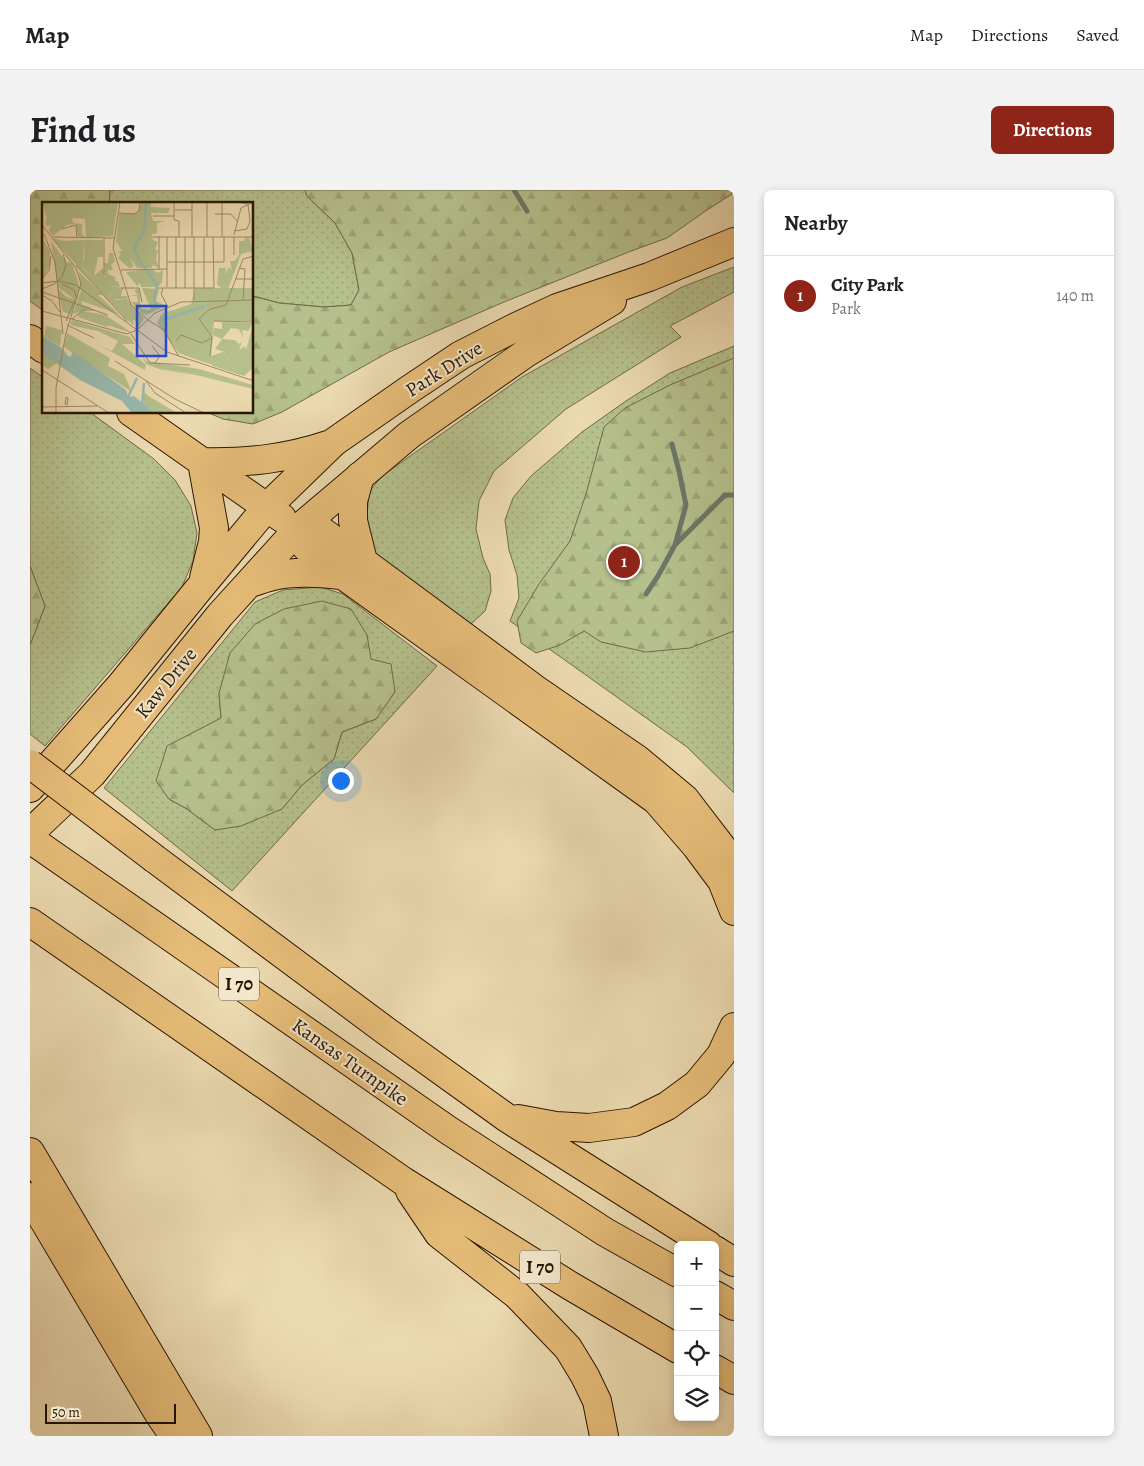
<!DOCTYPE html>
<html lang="en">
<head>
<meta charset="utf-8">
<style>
  body { margin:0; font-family:Alegreya,serif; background:#f2f2f2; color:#202124 }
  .controls { position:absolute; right:15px; bottom:15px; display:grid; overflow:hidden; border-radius:8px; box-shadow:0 2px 8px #0003 }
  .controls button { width:45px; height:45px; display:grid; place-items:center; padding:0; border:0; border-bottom:1px solid #e0e0e0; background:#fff; color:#202124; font:25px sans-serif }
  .scale { position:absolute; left:15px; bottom:12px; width:131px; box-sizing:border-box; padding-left:5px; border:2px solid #291500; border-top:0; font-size:14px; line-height:18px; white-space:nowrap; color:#291500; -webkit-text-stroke:4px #f2e6cb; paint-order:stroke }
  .you { position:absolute; left:310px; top:590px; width:18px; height:18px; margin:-12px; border:4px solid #fff; border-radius:50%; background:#1a73e8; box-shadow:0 0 0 8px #1a73e833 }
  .badge { display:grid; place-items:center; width:32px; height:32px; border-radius:50%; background:#8f2418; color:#fff; font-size:16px; font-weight:700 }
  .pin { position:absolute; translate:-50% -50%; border:2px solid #fff; box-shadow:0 1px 5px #0006 }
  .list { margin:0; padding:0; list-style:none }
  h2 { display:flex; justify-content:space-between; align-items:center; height:65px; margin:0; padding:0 20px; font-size:21px }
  h2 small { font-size:16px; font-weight:400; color:#757577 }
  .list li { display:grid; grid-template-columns:32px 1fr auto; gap:15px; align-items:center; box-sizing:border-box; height:80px; padding:0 20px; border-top:1px solid #e0e0e0 }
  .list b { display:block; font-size:19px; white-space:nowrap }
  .list p { margin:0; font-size:16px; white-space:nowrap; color:#757577 }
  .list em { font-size:16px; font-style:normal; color:#757577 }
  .icon { flex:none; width:28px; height:28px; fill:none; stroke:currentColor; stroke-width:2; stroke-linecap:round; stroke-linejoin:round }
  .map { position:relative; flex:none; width:704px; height:1246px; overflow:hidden; border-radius:8px }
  header { display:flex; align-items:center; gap:30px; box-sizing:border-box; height:70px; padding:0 25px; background:#fff; border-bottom:1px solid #e0e0e0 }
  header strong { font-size:24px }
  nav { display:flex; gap:28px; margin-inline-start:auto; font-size:18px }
  .intro { display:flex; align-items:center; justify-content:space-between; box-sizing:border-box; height:120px; padding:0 30px }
  h1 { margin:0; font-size:35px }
  .button { padding:12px 22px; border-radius:8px; background:#8f2418; color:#fff; font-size:18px; font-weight:700 }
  main { display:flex; gap:30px; padding:0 30px }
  aside { flex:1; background:#fff; border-radius:8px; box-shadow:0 2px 8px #0003 }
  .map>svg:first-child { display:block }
  .grass { fill:url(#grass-dots); stroke:#6f6a46; fill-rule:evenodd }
  .forest { fill:url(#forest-firs); stroke:#6f6a46 }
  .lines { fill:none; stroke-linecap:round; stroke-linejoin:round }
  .stream { stroke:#6c7868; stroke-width:5 }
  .major-casing { stroke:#291500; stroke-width:30 }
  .highway-casing { stroke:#291500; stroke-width:30 }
  .major { stroke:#e6bc78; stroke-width:28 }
  .highway { stroke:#e6bc78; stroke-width:28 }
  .highway-bridge-casing { stroke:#291500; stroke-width:30; stroke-linecap:butt }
  .highway-bridge { stroke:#e6bc78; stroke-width:28 }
  .labels { text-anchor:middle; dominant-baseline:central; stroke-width:4; stroke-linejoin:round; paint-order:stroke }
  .shield { fill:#f2e6cb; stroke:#65543d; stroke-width:1 }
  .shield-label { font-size:19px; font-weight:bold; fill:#291500 }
  .street-label { font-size:20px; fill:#291500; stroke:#f2e6cb }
  .inset-river { fill:none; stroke:#98baae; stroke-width:2.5 }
  .inset-road { fill:none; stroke:#9d8b69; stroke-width:1 }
  .view { fill:#1d4ed8; fill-opacity:0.15; stroke:#1d4ed8; stroke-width:2.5 }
  .inset-edge { fill:none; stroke:#291500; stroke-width:2.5 }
</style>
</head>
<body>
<header>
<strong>Map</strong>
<nav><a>Map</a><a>Directions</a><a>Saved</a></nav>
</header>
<div class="intro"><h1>Find us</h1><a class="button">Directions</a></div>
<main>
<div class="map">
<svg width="704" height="1246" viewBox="0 0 704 1246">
  <defs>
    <pattern id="grass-dots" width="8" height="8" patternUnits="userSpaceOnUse" patternTransform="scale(1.25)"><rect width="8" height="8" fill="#b5c08c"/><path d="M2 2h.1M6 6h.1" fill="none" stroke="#9ca477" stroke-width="1.8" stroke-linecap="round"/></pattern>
    <pattern id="forest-firs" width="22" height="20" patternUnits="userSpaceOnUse" patternTransform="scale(1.25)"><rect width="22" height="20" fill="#b5c08c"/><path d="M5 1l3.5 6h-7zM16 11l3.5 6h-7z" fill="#9ca477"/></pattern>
  </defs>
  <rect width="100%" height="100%" fill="#ebd9af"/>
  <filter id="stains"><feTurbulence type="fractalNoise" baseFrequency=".004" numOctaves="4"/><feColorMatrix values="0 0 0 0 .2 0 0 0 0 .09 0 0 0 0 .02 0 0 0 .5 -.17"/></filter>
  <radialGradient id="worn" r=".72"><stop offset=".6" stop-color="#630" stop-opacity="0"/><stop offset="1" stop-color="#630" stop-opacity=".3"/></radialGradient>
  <path class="grass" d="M85,0H275L277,6L305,33L322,63L329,100L321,115L294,117L249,113L223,106L222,14H79L80,1Z
    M704,77V102L640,136L651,147L536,219L464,281L449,311L446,339L453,368L460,384L461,401L455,421L440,435L341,362L336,338L339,302L352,286L492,187L652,97Z
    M704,156V603L657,557L480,431L489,408L487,385L479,360L475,330L483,308L501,286L552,242L596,211L640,183Z
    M0,178L14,188V222L61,223L124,269L145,290L161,316L167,343L163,371L152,397L15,556L0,544V455L15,416L0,376Z
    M290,397L313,404L407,476L202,701L74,598L225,412L253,400ZM337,445L346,529L312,542L304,569L272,595L252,619L185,640L157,619L139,609L167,541L191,528L189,503Z"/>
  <path class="forest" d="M0,0H79L80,1L79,14H14V121L0,111Z
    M275,0H702V4L677,20L637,48L601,61L474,112L359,162L252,222L223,234L193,229L179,223L222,222L223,106L249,113L294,117L321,115L329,100L322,63L305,33L277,6Z
    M704,168V441L660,458L616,462L571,452L554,441L530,455L506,463L491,453L487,431L509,394L540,351L556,304L574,237L595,218L640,195Z
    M0,376L15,416L0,455Z
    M292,411L321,419L337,445L341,469L361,474L365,502L346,529L312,542L304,569L272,595L252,619L211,636L185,640L157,619L139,609L126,591L137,556L191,528L189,503L200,463L225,434L254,419Z"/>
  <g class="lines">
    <path class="stream" d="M484,0L497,21
      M645,355L695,305H704
      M616,404L628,386L645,355L656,315L649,281L642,254"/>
    <g class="major-casing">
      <path id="major" d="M0,149L14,159
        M101,222L252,328
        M172,272C218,273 256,269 301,254
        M172,272L184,338L183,352L174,388
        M0,598L91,495L172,395L237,317L304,252L380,199L431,165L484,138L527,118L619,87L704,52
        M0,643L62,584L190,425L268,339L379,245L496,163L582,111"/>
    </g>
    <g class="highway-casing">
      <path id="highway" d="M330,286L323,311V331L333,371
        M268,339L276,357L289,368L626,610L666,656L692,691L704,721
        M268,339L293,342L505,499L607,569L655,609L704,673
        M220,393C227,391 235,388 243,386C265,381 289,383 311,385
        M0,649L418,940L575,1042L648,1083
        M125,669L356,841L477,928L678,1055
        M0,732L373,991L539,1095L648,1159
        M488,929L526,936L559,938L604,932L637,916L667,894L691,865L704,837
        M0,962L168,1246
        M380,1001L409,1044L487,1105L538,1158L555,1186L567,1211L574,1246
        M0,1007L129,1224L144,1246
        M685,1060L704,1072
        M685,1105L704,1116
        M685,1179L704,1190"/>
    </g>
    <use href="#major" class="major"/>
    <use href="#highway" class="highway"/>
    <g class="highway-bridge-casing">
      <path id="highway-bridge" d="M0,574L125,669"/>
    </g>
    <use href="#highway-bridge" class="highway-bridge"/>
  </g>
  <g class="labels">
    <g class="shield">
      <rect x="189" y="777.5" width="40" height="33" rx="4"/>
      <rect x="490" y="1060.5" width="40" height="33" rx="4"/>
    </g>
    <g class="shield-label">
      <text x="209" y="794">I 70</text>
      <text x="510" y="1077">I 70</text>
    </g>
    <g class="street-label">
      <text transform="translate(414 179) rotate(-32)">Park Drive</text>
      <text transform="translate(136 493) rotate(-51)">Kaw Drive</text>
      <text transform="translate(320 872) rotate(35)">Kansas Turnpike</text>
    </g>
  </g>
  <g transform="translate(12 12)">
    <rect width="211" height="211" fill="#ebd9af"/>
    <path d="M0,36L8,49V63L0,77ZM10,36L22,39L60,37L43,38L40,66L58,81L76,79L78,85L67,84L68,94L74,98L85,97L102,117L96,126V121L91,118L92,123L83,116ZM9,39L24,60L30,61L38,86L29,112L21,110L15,85L23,94L32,97L16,85ZM37,70L61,93H56L78,113L40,99L39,102L50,106L31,112L39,89ZM153,86H211V119H172L169,154L184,149L172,162L194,167L190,162L184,161L187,154L194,160L199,157L211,161V166L202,174L171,164L166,158L164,161L137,151L115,121L121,111L149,103ZM41,109L63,113L90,131L34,113ZM100,154L104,159L157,167L155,172L117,167L104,162Z" fill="#b5c08c"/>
    <path d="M0,0H41V5L36,6V1L29,6L31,21L40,22V32L44,36L36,34L34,22L25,23L11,34L7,29L9,23L4,24L3,20L5,17ZM99,0H109V5L128,6L126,11H109L111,19H123L115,21V31L110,32L111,38L116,40L113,48H116L114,57L117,66L111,63L110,66H95L88,56L92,65L87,66L76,56L79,52L75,50L80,49L74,39L77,12L96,11ZM203,35H207L211,49L199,52L184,93L174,94L175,89L168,95H160L163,93L160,87L179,86L175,82L177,66H184L183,73L187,65L190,68L188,59H193L197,53V39H202ZM43,38H61V55H56L52,74L61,66L63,76L62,61H66L67,51H71L73,59L69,63L71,68H66V72L73,75L74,82L67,84L81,86L79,94H86L85,97H70L65,84L58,82L38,63L42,58ZM109,67L116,71L121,68L120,80L116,85H99L98,81L95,84L84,70ZM97,86L99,107L109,108L100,86L117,87L114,99L124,104L104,113L100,111L89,100H96L95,94L87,93H96L92,89ZM181,100L162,110L133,116L122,122L115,121L119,113L152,101L158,105ZM43,109L64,120L65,115L67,122L65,125L36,115ZM30,118L88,135L93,142H80L104,163L103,168L53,141L70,149L76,139L56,129L32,124L28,122ZM180,120L211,121L206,129L200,128L201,136L197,127L189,126L180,137L193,138L197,142L200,140L197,148L203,144L204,148L211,123V161L199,157L194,160L187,154L184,160L190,162L194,167L164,161L166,157L172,162L183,150L173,147L180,137L171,133L172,126L180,127ZM4,124L20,128L18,144L2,135ZM25,131L68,156L66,164L82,172L90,190L22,145ZM0,151L15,160V161L6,167L0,163ZM157,167L211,183V187L154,173L117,168L155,172ZM102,190L108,195L135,211H113L102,202Z" fill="#b5c08c"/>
    <path d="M41,0H76L71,34L44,36L43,17L29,16L24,11L25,5L36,1L37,5H41Z" fill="#b5c08c"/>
    <path d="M209,103L207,117L198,116L195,104Z" fill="#b5c08c"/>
    <path d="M0,134L20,146L26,154L29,155L30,150L46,160L84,188L86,195L92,194L113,211H90L80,199L38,178L0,151Z" fill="#98baae"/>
    <path class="inset-river" d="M104,0L102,28L92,47L101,65L105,66M105,69L115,83L112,98L115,105M121,118L163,104M86,195L95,176M100,205L102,181"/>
    <path class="inset-road" d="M78,0L71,46L89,103L106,118M132,0V18L137,19V35M150,0V35M133,8H150M77,11L92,12L97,9L98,0M173,12H189L195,19M111,14H132M0,23L34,66L39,82L24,131L14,186V211M20,27L34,23L35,36M192,29L205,27L208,19L206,2L195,0M2,32L13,60L21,132M192,33L199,6L212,0M11,35L72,36M111,35H212M117,35V67M125,35V85M134,35V86M143,35V86M152,35V98M162,35V86M165,35V0M180,35V0M182,35V60M192,35V53M62,36V73M125,60H182M34,63L85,119M197,66L203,67L201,98M79,68L125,67M0,77L7,68L9,54M193,77H212M0,81L17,79L34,83L125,150L212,179M20,82L32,88L35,97M79,86H97L100,100M116,86H172L171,35M121,86L119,92L126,105M0,87L12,82L20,75L24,63L21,52M0,90L66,113M0,93L10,99L18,110M0,109L85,132L95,128L113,111L139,100L212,98M30,117L41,108H52M106,118L122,128L136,153M24,119L33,98M172,119L212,120M25,123L52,136M89,132L108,161L148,163M134,139L139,133L160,141L170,136M110,144L118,154L113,161M168,154L170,135L157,117L168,107L184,103L201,57L212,54M73,159L133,197L162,211M0,168L67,211M104,179L113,191L144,211M24,195L26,196L25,203L23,202ZM0,205L55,204"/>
    <path class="view" d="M95,104H124V154H95Z"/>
    <rect width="211" height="211" class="inset-edge"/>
  </g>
  <rect width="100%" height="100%" filter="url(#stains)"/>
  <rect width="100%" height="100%" fill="url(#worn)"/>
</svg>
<div class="controls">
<button>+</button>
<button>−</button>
<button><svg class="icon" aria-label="locate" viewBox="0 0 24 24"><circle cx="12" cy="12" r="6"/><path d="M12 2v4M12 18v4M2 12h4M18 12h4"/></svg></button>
<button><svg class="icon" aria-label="layers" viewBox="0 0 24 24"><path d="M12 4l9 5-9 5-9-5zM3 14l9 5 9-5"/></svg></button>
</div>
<div class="scale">50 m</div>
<div class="you"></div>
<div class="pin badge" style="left:594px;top:372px">1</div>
</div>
<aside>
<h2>Nearby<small></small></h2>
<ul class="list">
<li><span class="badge">1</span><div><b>City Park</b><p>Park</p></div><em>140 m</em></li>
</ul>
</aside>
</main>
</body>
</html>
